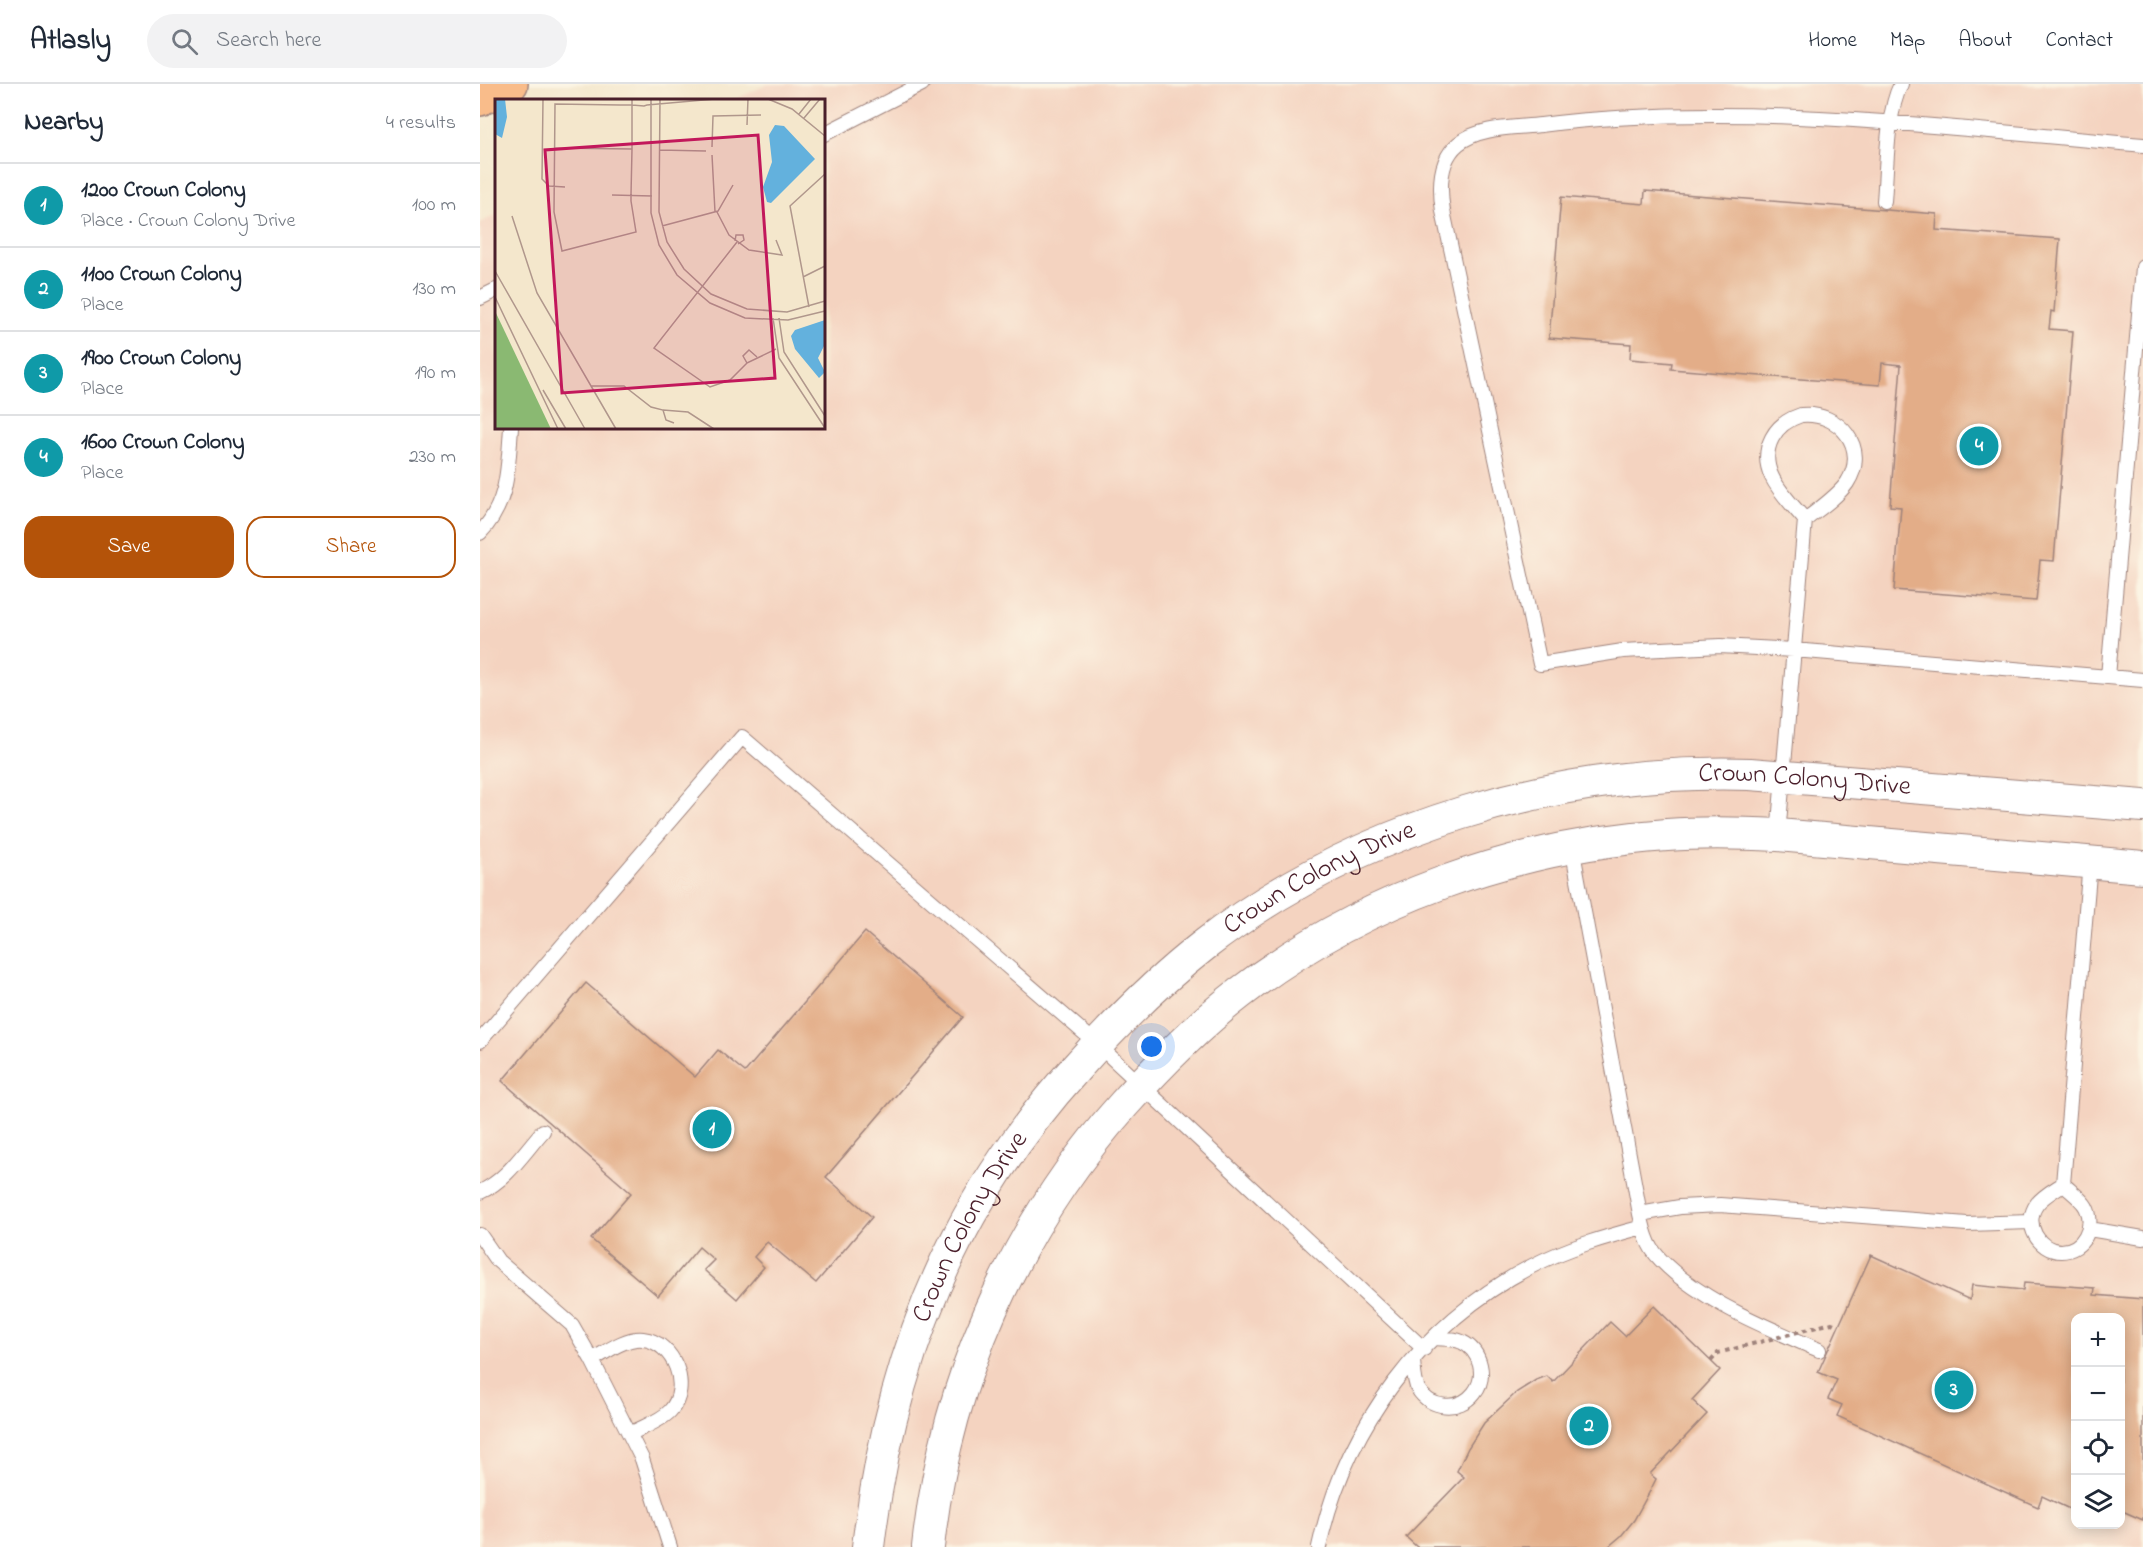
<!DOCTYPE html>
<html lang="en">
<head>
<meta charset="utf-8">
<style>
  body { margin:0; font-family:"Indie Flower",sans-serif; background:#f2f2f3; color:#1f2937 }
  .controls { position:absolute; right:18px; bottom:18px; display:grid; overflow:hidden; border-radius:12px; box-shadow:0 3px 15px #0003 }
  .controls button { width:54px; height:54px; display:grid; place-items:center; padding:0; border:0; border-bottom:2px solid #e0e1e3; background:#fff; color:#1f2937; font:30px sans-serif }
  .you { position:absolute; left:672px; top:963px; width:21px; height:21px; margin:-15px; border:4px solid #fff; border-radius:50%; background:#1a73e8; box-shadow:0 0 0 9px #1a73e833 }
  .badge { display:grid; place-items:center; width:39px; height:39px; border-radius:50%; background:#b45309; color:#fff; font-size:20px; font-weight:700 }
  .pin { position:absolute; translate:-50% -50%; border:3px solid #fff; box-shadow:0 2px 6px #0006 }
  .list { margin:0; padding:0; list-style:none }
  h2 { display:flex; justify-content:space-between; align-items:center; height:78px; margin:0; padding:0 24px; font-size:26px }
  h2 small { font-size:20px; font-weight:400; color:#747a83 }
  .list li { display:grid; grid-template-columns:39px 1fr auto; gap:18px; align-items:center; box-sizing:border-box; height:84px; padding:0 24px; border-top:2px solid #e0e1e3 }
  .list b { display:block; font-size:22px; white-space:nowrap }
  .list p { margin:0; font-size:20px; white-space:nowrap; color:#747a83 }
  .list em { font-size:20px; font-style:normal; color:#747a83 }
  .actions { display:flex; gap:12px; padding:18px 24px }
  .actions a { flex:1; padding:14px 0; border:2px solid #b45309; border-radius:18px; text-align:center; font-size:21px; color:#b45309 }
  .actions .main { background:#b45309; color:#fff }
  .icon { flex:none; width:33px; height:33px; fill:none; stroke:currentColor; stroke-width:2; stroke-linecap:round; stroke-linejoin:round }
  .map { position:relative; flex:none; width:1663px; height:1463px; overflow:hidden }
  header { display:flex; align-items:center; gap:36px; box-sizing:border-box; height:84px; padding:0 30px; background:#fff; border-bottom:2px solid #e0e1e3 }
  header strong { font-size:28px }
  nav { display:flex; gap:33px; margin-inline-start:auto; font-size:21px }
  .search { width:420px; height:54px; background:#f2f2f3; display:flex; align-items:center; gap:15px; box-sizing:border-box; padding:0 21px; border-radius:33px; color:#747a83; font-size:22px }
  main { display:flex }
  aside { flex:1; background:#fff }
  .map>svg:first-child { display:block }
  .built { fill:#f4d3c0; fill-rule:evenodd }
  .building { fill:#e3ad88 }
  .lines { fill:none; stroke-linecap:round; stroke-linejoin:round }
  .service-casing { stroke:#9f837c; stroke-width:16 }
  .tertiary-casing { stroke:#9f837c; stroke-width:34 }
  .motorway-casing { stroke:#9f837c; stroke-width:36 }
  .service { stroke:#fff; stroke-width:14 }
  .tertiary { stroke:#fff; stroke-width:32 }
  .motorway { stroke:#f9bc8a; stroke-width:33 }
  .path-bridge { stroke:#9f837c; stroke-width:4; stroke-dasharray:4.5 4.5; stroke-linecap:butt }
  .labels { text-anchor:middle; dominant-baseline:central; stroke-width:5; stroke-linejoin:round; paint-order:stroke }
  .street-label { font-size:27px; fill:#4a1f2b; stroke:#fcf5e5 }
  .inset-road { fill:none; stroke:#b0978c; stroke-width:1.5 }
  .view { fill:#c2185b; fill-opacity:0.15; stroke:#c2185b; stroke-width:3 }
  .inset-edge { fill:none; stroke:#4a1f2b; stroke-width:3 }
</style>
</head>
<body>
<header>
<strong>Atlasly</strong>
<div class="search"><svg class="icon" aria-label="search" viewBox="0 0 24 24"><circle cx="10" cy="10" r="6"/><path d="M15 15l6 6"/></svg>Search here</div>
<nav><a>Home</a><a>Map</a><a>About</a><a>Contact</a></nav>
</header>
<main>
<aside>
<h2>Nearby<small>4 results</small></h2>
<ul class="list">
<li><span class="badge" style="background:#0f9aa8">1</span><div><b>1200 Crown Colony</b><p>Place · Crown Colony Drive</p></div><em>100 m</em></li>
<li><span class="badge" style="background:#0f9aa8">2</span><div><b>1100 Crown Colony</b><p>Place</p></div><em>130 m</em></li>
<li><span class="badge" style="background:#0f9aa8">3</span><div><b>1900 Crown Colony</b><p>Place</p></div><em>190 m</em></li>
<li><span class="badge" style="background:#0f9aa8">4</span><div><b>1600 Crown Colony</b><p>Place</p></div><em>230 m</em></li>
</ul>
<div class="actions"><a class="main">Save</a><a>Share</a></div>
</aside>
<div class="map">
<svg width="1663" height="1463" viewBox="0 0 1663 1463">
  <rect width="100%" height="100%" fill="#fcf5e5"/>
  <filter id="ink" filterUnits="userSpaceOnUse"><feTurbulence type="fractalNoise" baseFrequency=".0167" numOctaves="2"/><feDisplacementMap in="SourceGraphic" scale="12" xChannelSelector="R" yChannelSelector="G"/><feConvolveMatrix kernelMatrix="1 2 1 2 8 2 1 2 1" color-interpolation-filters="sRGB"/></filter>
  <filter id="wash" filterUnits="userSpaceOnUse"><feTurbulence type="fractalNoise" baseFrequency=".008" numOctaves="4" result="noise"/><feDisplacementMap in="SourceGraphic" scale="24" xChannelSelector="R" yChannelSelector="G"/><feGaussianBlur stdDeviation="1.35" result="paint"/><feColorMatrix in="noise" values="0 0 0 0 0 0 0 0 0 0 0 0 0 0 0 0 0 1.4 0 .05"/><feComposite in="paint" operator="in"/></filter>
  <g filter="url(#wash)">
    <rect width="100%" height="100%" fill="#f4e7cc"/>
    <path class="built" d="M288,0H1663V1463H0V139L16,131V344H344V16H254ZM1596,1234H1640V1440H1596Z"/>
    <g id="blocks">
      <path class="building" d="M1165,107L1457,130L1456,146L1580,155L1574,228L1571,227L1569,245L1593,247L1574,477L1560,476L1556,517L1414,506L1421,423L1410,422L1421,281L1402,279L1400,301L1191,285L1192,279L1150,275L1151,260L1069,254L1081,113L1164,120Z
        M385,848L483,933L346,1093L392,1133L336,1199L287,1158L274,1173L284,1183L257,1215L224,1186L234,1176L219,1163L178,1212L111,1155L151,1109L22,997L106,899L215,993L238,966L265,988Z
        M1391,1171L1490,1216L1492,1201L1543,1206L1544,1199L1615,1204L1614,1211L1663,1215V1436L1640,1426V1234H1596V1428L1562,1412L1558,1423L1357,1332L1362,1321L1348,1315L1357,1296L1338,1288Z
        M1174,1222L1240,1286L1212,1316L1227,1330L1170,1390L1176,1395L1170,1407L1154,1436L1141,1452L1128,1463H937L926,1453L984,1393L977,1387L988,1364L1004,1339L1020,1324L1037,1308L1056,1296L1067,1292L1073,1298L1130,1238L1145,1252Z"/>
    </g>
  </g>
  <g filter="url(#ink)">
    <use href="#blocks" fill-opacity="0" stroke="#9f837c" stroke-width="1.5"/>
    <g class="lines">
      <g class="service-casing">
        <path id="service" d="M344,50L442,0
          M1663,61C1463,44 1262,16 1061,41C1036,44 999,42 978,60C959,76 959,103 963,127L1060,580L1143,567L1240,562L1314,566L1663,596
          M1404,117C1407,83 1406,30 1421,0
          M0,214L16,206
          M1321,331C1359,327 1390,364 1367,399C1357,413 1339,425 1325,436C1306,413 1275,387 1292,354C1298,342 1309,335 1321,331Z
          M0,449C29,419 28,382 31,344
          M1628,593L1663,183
          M1298,751L1325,436
          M1092,763L1160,1130C1163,1142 1165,1154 1172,1165C1179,1176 1191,1186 1201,1194C1243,1226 1291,1245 1339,1266
          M0,957L262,653L617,960L944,1265
          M1583,1100L1610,778
          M1583,1100C1590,1107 1601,1114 1606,1123C1616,1142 1603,1167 1581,1167C1558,1167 1543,1139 1557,1120C1563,1112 1574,1106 1583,1100Z
          M0,1108C27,1096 44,1068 63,1047
          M1160,1130L1200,1123L1240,1121L1487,1140L1551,1138
          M1609,1145L1663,1154
          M0,1151L18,1177L92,1241L112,1276
          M933,1277C934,1286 934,1297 938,1305C950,1325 979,1328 994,1309C1007,1293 1001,1267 982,1258C973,1254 964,1255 954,1254
          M150,1350C162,1343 181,1337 190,1327C212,1303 194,1258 163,1255C146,1253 126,1268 112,1276L162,1375L190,1463
          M839,1463C865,1343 942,1239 1052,1182C1087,1164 1125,1153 1163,1143"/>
      </g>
      <g class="tertiary-casing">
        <g id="tertiary">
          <path id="s1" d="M388,1463C401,1355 428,1250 478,1153C510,1091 550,1035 597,983C636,939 677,898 723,862C876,743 1077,684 1270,690L1663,722"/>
          <path d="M448,1463C466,1298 533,1144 644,1020C680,980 717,942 760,909C880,816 1036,761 1187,751C1224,748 1261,749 1298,751L1663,783"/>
        </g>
      </g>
      <g class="motorway-casing">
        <path id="motorway" d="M0,15L31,0"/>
      </g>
      <use href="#service" class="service"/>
      <use href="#tertiary" class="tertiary"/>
      <use href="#motorway" class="motorway"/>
      <path class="path-bridge" d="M1231,1277L1238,1269L1352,1239L1358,1242"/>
    </g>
  </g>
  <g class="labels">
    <g class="street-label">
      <text stroke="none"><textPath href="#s1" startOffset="1347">Crown Colony Drive</textPath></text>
      <text stroke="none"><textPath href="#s1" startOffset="843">Crown Colony Drive</textPath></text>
      <text stroke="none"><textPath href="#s1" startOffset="339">Crown Colony Drive</textPath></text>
    </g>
  </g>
  <g transform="translate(15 15)">
    <rect width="330" height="330" fill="#f4e7cc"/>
    <path d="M0,212L56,330H0Z" fill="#8ab972"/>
    <path d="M0,0H10L12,18L7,39L0,35ZM280,26L289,27L320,60L276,104L272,103L268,88L277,63L274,36ZM330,221V245L323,259L330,273L324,279L300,250L296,237L300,231Z" fill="#63b1dd"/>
    <path class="inset-road" d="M48,0L47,80L54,87L70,88M137,0V50L136,96V102L141,133L67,152L59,113L60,5L125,6H137L149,7L152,6L220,0M156,0V114L164,146L182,176L215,204L250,219L293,221L330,212M165,0L164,113L172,143L189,170L216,195L252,210L292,213L330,202M273,0L297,10L330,37M304,15L316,0M309,19L325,0M252,26L253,0M217,48L218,17L266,16M59,49L137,50M164,51L211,52M217,56L220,113M117,96L157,97M222,113L234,136L254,151L287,156L281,141M17,117L42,194L121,330M167,127L223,112L238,86M240,142L241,136H248L249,141L243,145M242,143L159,249L215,288L235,281L252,264M0,172L90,330M308,178L330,167M0,198L63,330M314,208L295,107L330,75M278,219L284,259L330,329M284,219L289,253L330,317M262,258L254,251L248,257L252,264L281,250M96,287H129L156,308L168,311L171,321L179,324M48,291L71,330M168,311L193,313L219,330"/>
    <path class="view" d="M263,36L280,279L67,294L50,51Z"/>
    <rect width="330" height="330" class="inset-edge"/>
  </g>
</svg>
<div class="controls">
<button>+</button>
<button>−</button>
<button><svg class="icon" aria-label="locate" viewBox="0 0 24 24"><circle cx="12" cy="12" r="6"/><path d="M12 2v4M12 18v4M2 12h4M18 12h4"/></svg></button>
<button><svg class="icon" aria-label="layers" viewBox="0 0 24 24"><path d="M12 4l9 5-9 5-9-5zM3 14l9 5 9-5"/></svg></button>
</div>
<div class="you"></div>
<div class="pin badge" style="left:232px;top:1045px;background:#0f9aa8">1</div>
<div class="pin badge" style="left:1109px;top:1342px;background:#0f9aa8">2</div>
<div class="pin badge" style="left:1474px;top:1306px;background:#0f9aa8">3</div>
<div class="pin badge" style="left:1499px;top:362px;background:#0f9aa8">4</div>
</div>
</main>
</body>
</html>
